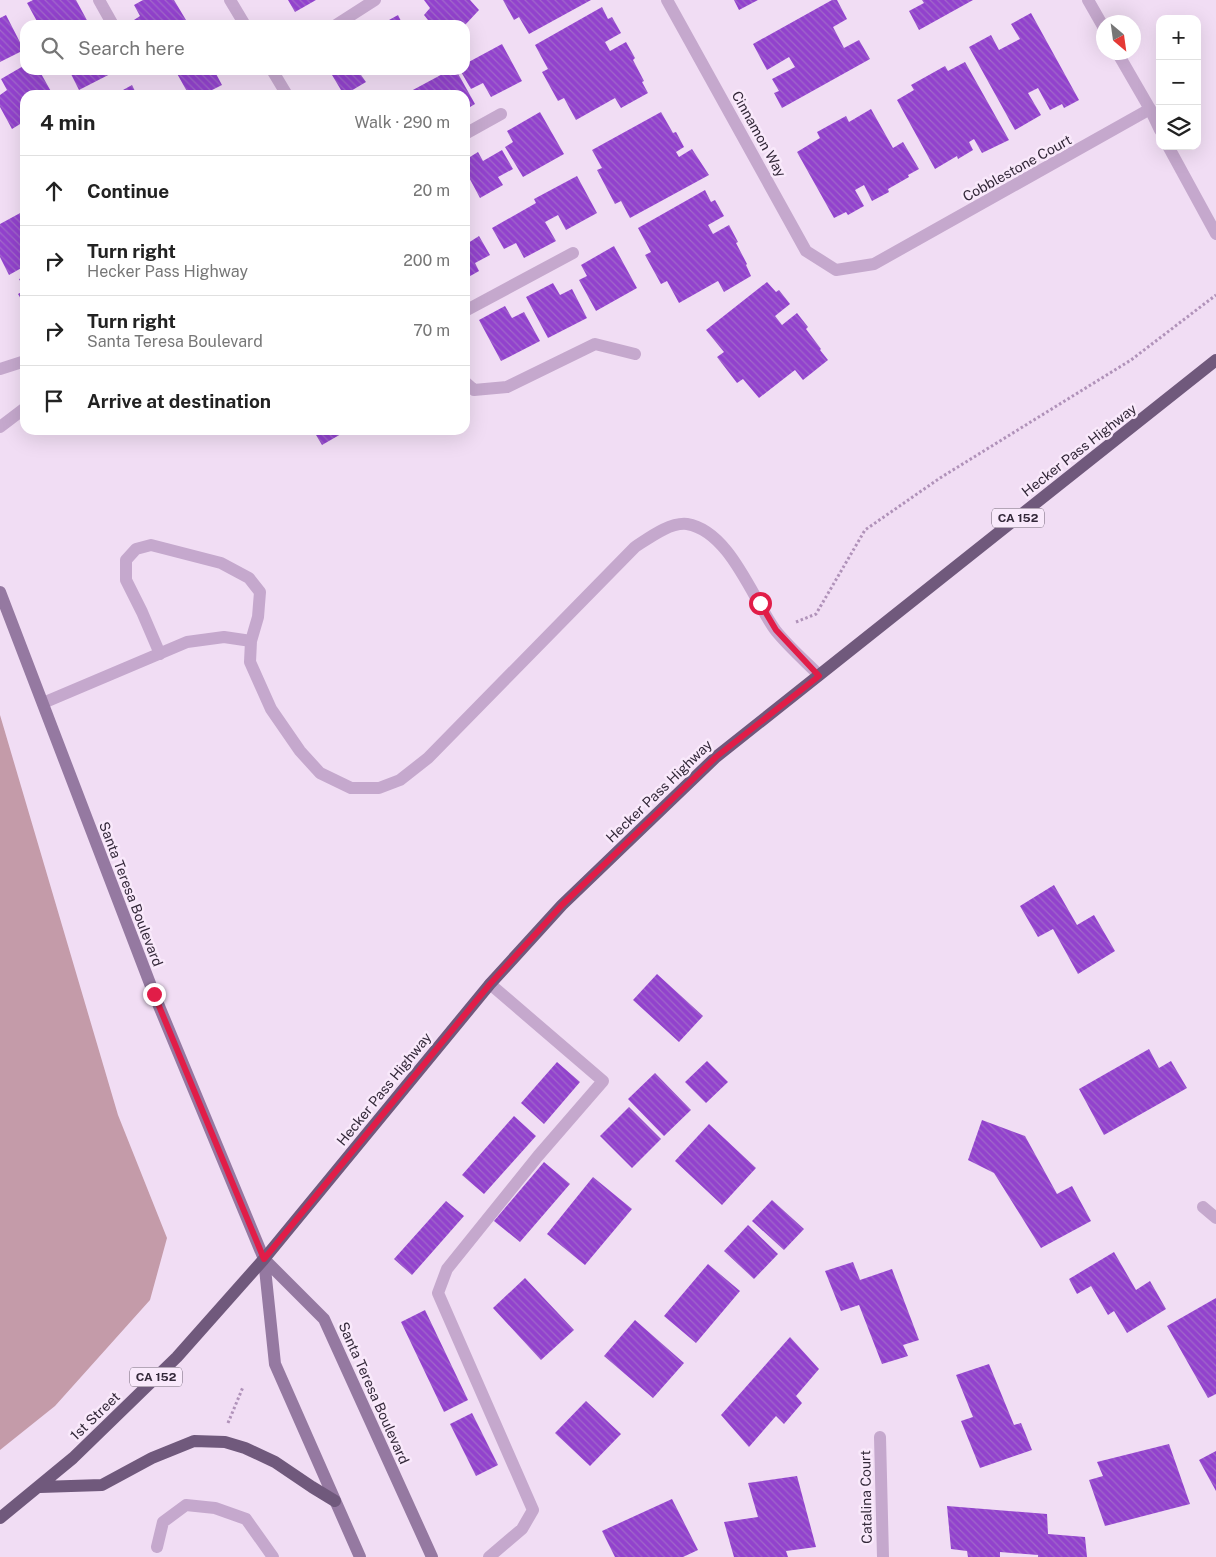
<!DOCTYPE html>
<html lang="en">
<head>
<meta charset="utf-8">
<style>
  body { margin:0; font-family:"Public Sans",sans-serif; background:#f6f6f6; color:#222 }
  .controls { position:absolute; right:15px; top:15px; display:grid; overflow:hidden; border-radius:10px; box-shadow:0 5px 20px #0002 }
  .controls button { width:45px; height:45px; display:grid; place-items:center; padding:0; border:0; border-bottom:1px solid #e0e0e0; background:#fff; color:#222; font:25px sans-serif }
  .compass { position:absolute; left:1096px; top:15px; width:45px; height:45px; border-radius:50%; background:#fff; box-shadow:0 5px 20px #0002; rotate:151deg }
  .stop { position:absolute; width:15px; height:15px; margin:-11px; border:4px solid #e11d48; border-radius:50%; background:#fff }
  .stop.end { background:#e11d48; border-color:#fff; box-shadow:0 1px 5px #0008 }
  .list { margin:0; padding:0; list-style:none }
  h2 { display:flex; justify-content:space-between; align-items:center; height:65px; margin:0; padding:0 20px; font-size:21px }
  h2 small { font-size:16px; font-weight:400; color:#767676 }
  .list li { display:grid; grid-template-columns:32px 1fr auto; gap:15px; align-items:center; box-sizing:border-box; height:70px; padding:0 20px; border-top:1px solid #e0e0e0 }
  .list b { display:block; font-size:19px; white-space:nowrap }
  .list p { margin:0; font-size:16px; white-space:nowrap; color:#767676 }
  .list em { font-size:16px; font-style:normal; color:#767676 }
  .icon { flex:none; width:28px; height:28px; fill:none; stroke:currentColor; stroke-width:2; stroke-linecap:round; stroke-linejoin:round }
  .map { position:relative; flex:none; width:1216px; height:1557px; overflow:hidden }
  .search { position:absolute; background:#fff; box-shadow:0 5px 20px #0002; left:20px; top:20px; width:450px; height:55px; display:flex; align-items:center; gap:12px; box-sizing:border-box; padding:0 18px; border-radius:15px; color:#767676; font-size:19px }
  .panel { position:absolute; background:#fff; box-shadow:0 5px 20px #0002; left:20px; top:90px; width:450px; height:345px; border-radius:15px }
  .map>svg:first-child { display:block }
  .green { fill:#c49ba9 }
  .building { fill:url(#building-back-hatch) }
  .lines { fill:none; stroke-linecap:round; stroke-linejoin:round }
  .path { stroke:#b092b9; stroke-width:3; stroke-dasharray:2.5 2.5; stroke-linecap:butt }
  .service { stroke:#c5a8cd; stroke-width:12 }
  .minor { stroke:#c5a8cd; stroke-width:12 }
  .secondary { stroke:#9579a1; stroke-width:12 }
  .primary { stroke:#70597c; stroke-width:12 }
  .route { stroke:#e11d48; stroke-width:6 }
  .labels { text-anchor:middle; dominant-baseline:central; stroke-width:5; stroke-linejoin:round; paint-order:stroke }
  .shield { fill:#f9e9fb; stroke:#6e6273; stroke-width:1 }
  .shield-label { font-size:12px; font-weight:bold; fill:#332839 }
  .street-label { font-size:14px; fill:#332839; stroke:#f9e9fb }
</style>
</head>
<body>
<div class="map">
<svg width="1216" height="1557" viewBox="0 0 1216 1557">
  <defs>
    <pattern id="building-back-hatch" width="6" height="6" patternUnits="userSpaceOnUse" patternTransform="scale(1.25)"><rect width="6" height="6" fill="#9242cd"/><path d="M-1 5l2 2M0 0l6 6M5-1l2 2" fill="none" stroke="#a067ca"/></pattern>
  </defs>
  <rect width="100%" height="100%" fill="#f1ddf4"/>
  <path class="green" d="M0,715L118,1115L167,1238L150,1300L55,1406L0,1450Z"/>
  <path class="building" d="M33,0H76L89,24L86,25H39L27,3Z
    M143,0H174L189,25H128V24L140,16L134,5Z
    M288,0H316L295,12Z
    M424,0H470L479,10L465,25H432L424,15L430,8Z
    M503,0H591L529,34L519,17L514,20Z
    M734,0H758L739,10Z
    M832,0H837L847,19L833,27L844,48L859,40L870,59L782,108L774,93L779,91L772,79L795,67L789,57L767,70L753,44Z
    M922,0H973L919,30L909,11L924,3Z
    M602,7L608,19L612,17L621,33L605,42L610,51L626,42L635,58L633,60L644,81L642,82L648,93L621,108L615,98L576,120L564,98L558,101L542,72L548,69L535,45Z
    M1031,13L1079,100L1064,108L1062,104L1050,110L1038,88L1028,93L1041,115L1015,130L969,47L991,35L999,50L1020,39L1011,24Z
    M6,15L24,50L0,62V18Z
    M398,15L403,25H380Z
    M502,44L522,81L491,97L483,83L471,89L460,70H465V64Z
    M965,62L1009,140L982,153L974,139L969,142L973,150L958,159L957,156L935,169L897,100L914,90L911,85L945,66L948,71Z
    M25,65V70H39L53,95H25V121L12,129L0,107V95L7,90L1,79Z
    M69,70H118L79,90Z
    M175,70H214L222,85L202,95H189Z
    M329,70H370L361,75L366,82L344,95Z
    M450,70H456L475,104L465,110V95H414L411,91Z
    M132,85L137,95H114Z
    M871,109L893,148L903,142L919,169L908,175L909,177L888,189L889,192L872,201L864,185L855,190L864,206L848,215L846,212L834,218L797,152L820,138L817,132L846,116L849,122Z
    M540,112L564,154L523,177L505,147L513,142L507,131Z
    M661,112L673,133L676,132L684,147L676,152L679,157L692,149L709,175L630,218L621,201L615,204L597,170L602,168L592,150Z
    M502,150L513,169L498,177L503,185L480,198L465,170V160L478,152L483,161Z
    M577,176L597,213L566,230L558,215L545,222L556,241L524,258L516,243L504,249L492,228L536,203L534,199Z
    M705,190L711,202L715,200L724,216L708,225L713,234L729,225L738,242L736,243L747,264L746,265L751,276L724,292L718,281L679,303L667,281L661,284L645,255L651,252L638,228Z
    M22,212L25,218V266L9,275L0,257V224Z
    M479,236L490,255L475,263L479,271L465,279V245Z
    M614,246L637,288L596,311L579,280L587,276L581,265Z
    M25,277V290L19,279Z
    M767,282L776,292L779,290L790,304L775,316L782,325L797,313L808,327L806,329L821,349L820,350L828,360L803,380L795,370L759,398L743,379L737,383L717,357L724,352L706,330Z
    M553,283L560,295L572,289L587,318L548,338L526,297Z
    M25,290V306L18,294Z
    M505,306L512,318L524,312L540,341L501,361L479,320Z
    M313,430H348L322,445Z
    M1054,885L1077,925L1094,915L1115,951L1078,974L1053,929L1038,937L1020,906Z
    M657,974L703,1016L679,1042L633,1000Z
    M1149,1049L1159,1068L1171,1061L1187,1088L1104,1135L1079,1089Z
    M707,1061L728,1082L706,1103L685,1082Z
    M557,1062L580,1082L544,1124L521,1103Z
    M655,1073L691,1110L664,1136L628,1099Z
    M629,1107L661,1139L632,1168L600,1136Z
    M514,1116L536,1136L484,1194L462,1175Z
    M982,1120L1025,1136L1057,1194L1072,1186L1091,1221L1041,1248L994,1173L968,1160Z
    M709,1124L756,1168L722,1205L675,1161Z
    M544,1162L570,1184L520,1242L494,1221Z
    M593,1177L632,1209L585,1265L547,1234Z
    M772,1200L804,1229L784,1250L752,1221Z
    M446,1201L464,1216L412,1275L394,1259Z
    M748,1225L778,1254L754,1279L724,1251Z
    M1114,1252L1136,1290L1150,1281L1166,1309L1127,1333L1114,1311L1108,1315L1091,1286L1077,1294L1069,1279Z
    M853,1262L860,1280L892,1269L919,1340L903,1345L908,1356L882,1364L859,1305L841,1311L825,1271Z
    M708,1264L740,1291L696,1343L664,1316Z
    M525,1278L574,1330L541,1360L493,1308Z
    M1216,1298V1394L1208,1398L1167,1326Z
    M425,1310L468,1400L444,1412L401,1322Z
    M635,1320L684,1363L653,1398L604,1356Z
    M790,1337L819,1369L796,1396L802,1403L784,1424L776,1416L749,1447L721,1415Z
    M989,1364L1014,1425L1021,1423L1032,1450L980,1468L961,1421L973,1417L956,1375Z
    M586,1401L621,1434L590,1466L555,1433Z
    M472,1413L498,1465L476,1476L450,1424Z
    M1169,1444L1190,1504L1105,1526L1089,1480L1103,1476L1097,1462Z
    M1216,1451V1491L1199,1460Z
    M797,1476L816,1547L786,1551L788,1557H734L724,1522L758,1517L748,1483Z
    M672,1499L698,1550L683,1557H615L602,1531Z
    M947,1506L1047,1514L1048,1534L1085,1537L1087,1557H1038V1555L1000,1552V1557H968L967,1551L951,1549Z"/>
  <g class="lines">
    <path class="path" d="M796,622L816,614L865,530L940,478L1131,360L1216,295
      M228,1423L243,1387"/>
    <path class="service" d="M99,0L113,25
      M336,25L375,0
      M1150,109L1160,130
      M465,134L501,114
      M1168,146L1216,234
      M465,311L573,253
      M465,382L474,390L507,387L595,344L635,354
      M157,1547L163,1522L186,1505L215,1508L246,1519L273,1557
      M489,1557L522,1529L533,1510L438,1293L447,1269L538,1156L603,1081L490,984"/>
    <path class="minor" d="M230,0L245,25
      M667,0L806,251L836,270L874,264L1150,109L1117,52
      M1088,0L1104,28
      M272,70L287,95
      M0,369L25,361
      M0,427L25,408
      M160,654L142,612L126,580V560L136,549L151,545L221,563L249,578L260,592L258,617L251,641
      M43,703L187,642L224,637L251,641L250,662L271,709L300,751L320,773L351,788H379L400,780L428,758L635,547C649,538 670,522 687,524C730,531 753,600 776,631C789,647 805,661 819,675
      M1203,1207L1216,1218
      M880,1437L883,1557"/>
    <path class="secondary" d="M0,592L154,994L264,1259L275,1364L360,1557
      M264,1259L324,1319L432,1557"/>
    <path class="primary" d="M40,1487L102,1485L152,1458L194,1441L225,1442L245,1448L275,1462L312,1487L335,1501
      M0,1518L73,1458L177,1357L264,1259L490,984L562,905L716,757L1216,360"/>
  </g>
  <g class="lines">
    <path class="route" d="M154,994L264,1259L490,984L562,905L716,757L819,676L776,630L760,603"/>
  </g>
  <g class="labels">
    <g class="shield">
      <rect x="992" y="508.5" width="52" height="19" rx="4"/>
      <rect x="130" y="1367.5" width="52" height="19" rx="4"/>
    </g>
    <g class="shield-label">
      <text x="1018" y="518">CA 152</text>
      <text x="156" y="1377">CA 152</text>
    </g>
    <g class="street-label">
      <text transform="translate(759 134) rotate(61)">Cinnamon Way</text>
      <text transform="translate(1017 168) rotate(-29)">Cobblestone Court</text>
      <text transform="translate(1079 450) rotate(-38)">Hecker Pass Highway</text>
      <text transform="translate(659 791) rotate(-44)">Hecker Pass Highway</text>
      <text transform="translate(131 894) rotate(69)">Santa Teresa Boulevard</text>
      <text transform="translate(384 1089) rotate(-51)">Hecker Pass Highway</text>
      <text transform="translate(374 1393) rotate(66)">Santa Teresa Boulevard</text>
      <text transform="translate(95 1416) rotate(-44)">1st Street</text>
      <text transform="translate(866 1497) rotate(-91)">Catalina Court</text>
    </g>
  </g>
</svg>
<div class="controls">
<button>+</button>
<button>−</button>
<button><svg class="icon" aria-label="layers" viewBox="0 0 24 24"><path d="M12 4l9 5-9 5-9-5zM3 14l9 5 9-5"/></svg></button>
</div>
<svg class="compass" viewBox="-18 -18 36 36"><path d="M0-13l5 13h-10z" fill="#e53935"/><path d="M0 13l5-13h-10z" fill="#767676"/></svg>
<div class="stop" style="left:760px;top:603px"></div>
<div class="stop end" style="left:154px;top:994px"></div>
<div class="search"><svg class="icon" aria-label="search" viewBox="0 0 24 24"><circle cx="10" cy="10" r="6"/><path d="M15 15l6 6"/></svg>Search here</div>
<section class="panel">
<h2>4 min<small>Walk · 290 m</small></h2>
<ul class="list">
<li><svg class="icon" aria-label="ahead" viewBox="0 0 24 24"><path d="M12 20V5M6 11l6-6 6 6"/></svg><div><b>Continue</b></div><em>20 m</em></li>
<li><svg class="icon" aria-label="right" viewBox="0 0 24 24"><path d="M7 20v-9h11M14 6l5 5-5 5"/></svg><div><b>Turn right</b><p>Hecker Pass Highway</p></div><em>200 m</em></li>
<li><svg class="icon" aria-label="right" viewBox="0 0 24 24"><path d="M7 20v-9h11M14 6l5 5-5 5"/></svg><div><b>Turn right</b><p>Santa Teresa Boulevard</p></div><em>70 m</em></li>
<li><svg class="icon" aria-label="arrive" viewBox="0 0 24 24"><path d="M6 21V4h12l-3 4 3 4H6"/></svg><div><b>Arrive at destination</b></div></li>
</ul>
</section>
</div>
</body>
</html>
